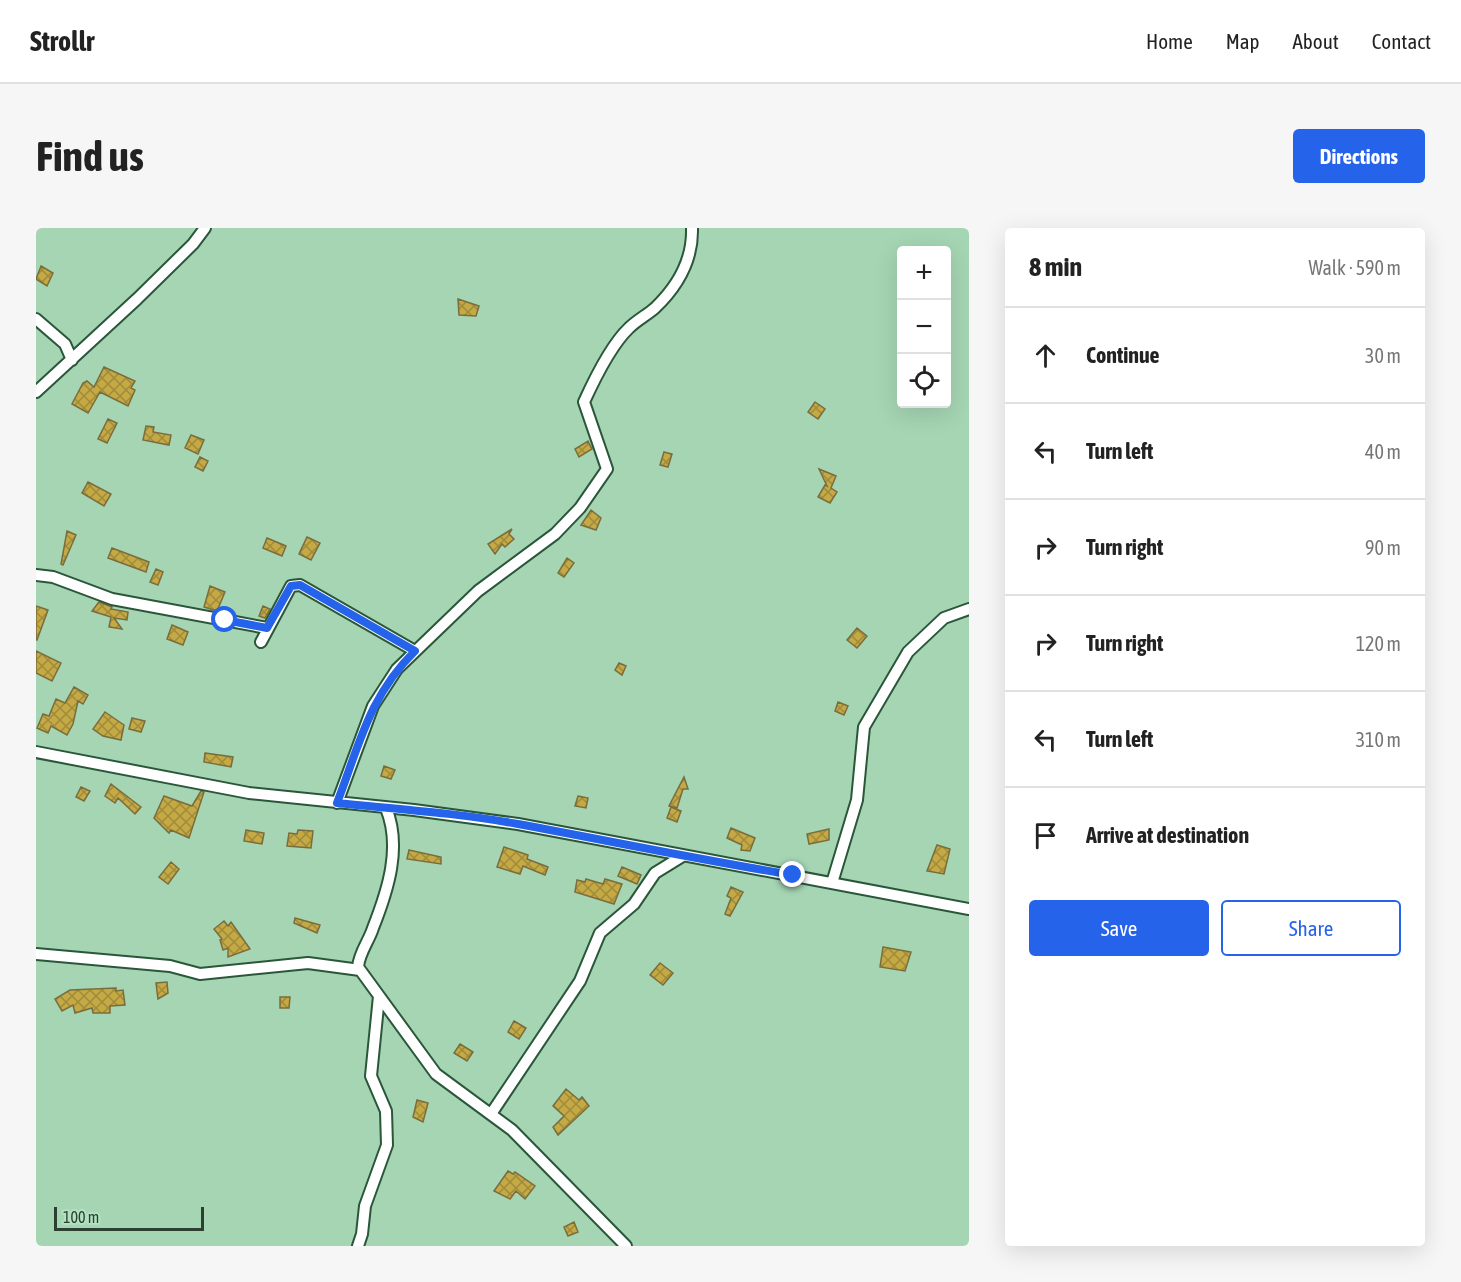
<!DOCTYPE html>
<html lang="en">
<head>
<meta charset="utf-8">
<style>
  body { margin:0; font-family:"Asap Condensed",sans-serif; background:#f6f6f6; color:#222 }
  .controls { position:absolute; right:18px; top:18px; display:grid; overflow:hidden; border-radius:6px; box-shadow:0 6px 24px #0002 }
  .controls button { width:54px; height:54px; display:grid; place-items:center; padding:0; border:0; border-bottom:2px solid #e0e0e0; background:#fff; color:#222; font:30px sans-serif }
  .scale { position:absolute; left:18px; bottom:15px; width:150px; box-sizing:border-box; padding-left:6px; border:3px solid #2c4032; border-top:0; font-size:16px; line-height:21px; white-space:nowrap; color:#2c4032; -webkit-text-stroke:4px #b2e2c0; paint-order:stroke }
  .stop { position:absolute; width:18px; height:18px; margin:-14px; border:4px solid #2563eb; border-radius:50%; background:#fff }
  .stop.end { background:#2563eb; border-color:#fff; box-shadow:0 2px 6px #0008 }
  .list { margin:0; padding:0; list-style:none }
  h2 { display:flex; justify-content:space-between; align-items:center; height:78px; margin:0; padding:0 24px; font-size:26px }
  h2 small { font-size:20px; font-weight:400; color:#767676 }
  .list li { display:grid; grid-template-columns:39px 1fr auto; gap:18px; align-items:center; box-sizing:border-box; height:96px; padding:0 24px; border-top:2px solid #e0e0e0 }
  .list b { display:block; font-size:22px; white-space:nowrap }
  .list em { font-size:20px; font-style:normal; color:#767676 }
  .actions { display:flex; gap:12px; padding:18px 24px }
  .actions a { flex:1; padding:14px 0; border:2px solid #2563eb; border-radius:6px; text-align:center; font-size:21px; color:#2563eb }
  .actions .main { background:#2563eb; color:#fff }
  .icon { flex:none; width:33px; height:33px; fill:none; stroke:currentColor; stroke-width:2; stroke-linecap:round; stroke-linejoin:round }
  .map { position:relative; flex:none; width:933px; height:1018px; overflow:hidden; border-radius:6px }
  header { display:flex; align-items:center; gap:36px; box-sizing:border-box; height:84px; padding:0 30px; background:#fff; border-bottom:2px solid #e0e0e0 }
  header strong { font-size:28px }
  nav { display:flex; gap:33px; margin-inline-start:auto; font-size:21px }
  .intro { display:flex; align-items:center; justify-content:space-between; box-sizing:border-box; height:144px; padding:0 36px }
  h1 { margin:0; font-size:42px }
  .button { padding:15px 27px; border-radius:6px; background:#2563eb; color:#fff; font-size:21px; font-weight:700 }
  main { display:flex; gap:36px; padding:0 36px }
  aside { flex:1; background:#fff; border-radius:6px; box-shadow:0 6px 24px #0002 }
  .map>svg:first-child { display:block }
  .building { fill:url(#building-cross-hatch); stroke:#7a6d3d; stroke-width:1.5 }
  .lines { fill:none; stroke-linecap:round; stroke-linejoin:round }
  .minor-casing { stroke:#2a563a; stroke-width:14 }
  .minor { stroke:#fff; stroke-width:10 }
  .route { stroke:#2563eb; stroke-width:8 }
</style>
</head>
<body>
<header>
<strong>Strollr</strong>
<nav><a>Home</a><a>Map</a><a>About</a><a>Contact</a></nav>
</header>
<div class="intro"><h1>Find us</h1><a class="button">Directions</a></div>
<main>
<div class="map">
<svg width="933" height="1018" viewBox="0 0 933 1018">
  <defs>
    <pattern id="building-cross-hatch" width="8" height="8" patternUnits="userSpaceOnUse" patternTransform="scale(1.5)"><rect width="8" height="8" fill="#c4a944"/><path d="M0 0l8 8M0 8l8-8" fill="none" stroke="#9f8b39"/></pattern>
  </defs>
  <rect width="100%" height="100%" fill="#a5d5b3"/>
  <path class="building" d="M5,38L17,45L11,58L0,51Z
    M422,71L443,78L440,88L423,87Z
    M68,139L99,153L95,160L99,162L92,178L64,164L52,185L36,176L47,155L51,153L58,159Z
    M779,174L789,181L782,191L772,184Z
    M72,191L81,195L71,215L62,211Z
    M110,198L118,199L117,204L135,207L133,217L107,212Z
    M155,207L168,212L162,226L149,220Z
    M552,213L556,221L543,229L539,221Z
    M628,224L636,226L632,239L624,237Z
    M164,229L172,233L167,243L159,239Z
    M783,241L800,248L795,260L801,264L794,275L782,269L789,257L791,258Z
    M52,254L75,266L68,278L46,265Z
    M555,282L565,290L560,302L545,297Z
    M476,301L473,306L478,311L469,319L466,316L459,326L452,316Z
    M31,303L40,307L27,337L25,336Z
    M271,309L284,315L275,332L263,326Z
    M231,310L250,318L246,328L227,320Z
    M76,320L113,334L110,344L72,330Z
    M531,330L538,335L528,349L522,345Z
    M120,341L127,344L122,357L114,354Z
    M174,358L189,364L181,383L168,379Z
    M63,374L76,379L75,381L92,384L91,392L78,390L86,401L73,399L75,389L56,383Z
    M0,378L12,382L1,412H0Z
    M227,378L234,381L229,390L223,388Z
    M136,397L152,404L147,417L131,411Z
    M821,400L831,408L821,420L811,412Z
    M0,423L25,435L16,453L0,445Z
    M583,435L590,438L586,447L579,442Z
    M38,459L52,467L47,476L42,473L37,496L31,507L15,498L12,505L1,500L7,486L13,488L20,471L29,475Z
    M802,474L812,478L808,487L799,483Z
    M69,484L88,497L85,512L67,508L57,501Z
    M96,490L109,493L105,504L93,501Z
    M169,525L197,529L195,539L168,534Z
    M348,538L359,542L355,551L345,548Z
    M648,549L652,561H647L641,580L633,578Z
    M75,556L105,579L99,586L82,570L79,575L69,568Z
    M45,559L54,563L48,573L40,569Z
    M165,563L168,564L153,610L135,602L133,605L118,590L128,568L156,578Z
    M542,568L552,570L550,580L539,578Z
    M635,579L645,583L641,594L631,590Z
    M695,600L719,610L714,623L705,622L706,617L691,610Z
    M793,601V612L773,616L771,606Z
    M210,602L228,605L226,616L208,613Z
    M262,602L277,603L275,620L251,618L253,605L261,606Z
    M901,617L914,621L908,646L891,643Z
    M468,619L492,627L491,631L512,639L509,647L487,638L484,646L461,639Z
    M373,622L405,629V636L371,631Z
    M135,634L143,641L132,656L123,649Z
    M586,639L605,647L601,656L582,648Z
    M550,651L567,656L569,651L586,656L578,676L539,664L541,652L549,654Z
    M695,659L707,664L694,688L689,686L695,670L691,668Z
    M259,690L284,697L281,705L258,695Z
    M188,693L192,698L195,694L214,721L192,729V720L187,722L184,712L186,711L178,701Z
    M847,719L875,724L869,743L844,739Z
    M624,735L637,745L627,757L614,747Z
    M131,754L132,765L122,771L120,755Z
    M80,760V763L87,762L89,777L74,778V785H57L56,780L39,785L37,777L26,783L19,771L34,762Z
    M244,769H254L253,780H244Z
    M478,793L490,800L483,811L472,804Z
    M424,816L437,824L431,833L418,825Z
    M530,861L543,872L546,869L553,878L522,907L517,899L528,888L517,878Z
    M381,872L392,875L387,894L377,889Z
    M472,943L477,946L479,944L499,958L489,971L480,963L474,971L458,963Z
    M538,994L542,1004L532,1008L528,999Z"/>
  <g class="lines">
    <g class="minor-casing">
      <path id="minor" d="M0,91L29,116L36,132
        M0,164L101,71L157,16L169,0
        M0,347L17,349L76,371L231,400
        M225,414L255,358L264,357L379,423
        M0,524L213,565L378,582L482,596L933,681
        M301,575L337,478L361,441L442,363L519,306L544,280L571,241L548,174C558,152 575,117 593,100C601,92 611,87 619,80C642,58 657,32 656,0
        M350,580C366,619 352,662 337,700C333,713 323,725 322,739L400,846L476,902L590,1018
        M796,655L821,572L828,499L872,424L908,390L933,381
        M0,726L134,738L164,746L272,735L324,742
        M455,886L544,753L564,705L598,676L619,645L645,629
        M322,1018L326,1006L329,978L351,917L350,883L335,848L343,768"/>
    </g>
    <use href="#minor" class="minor"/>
  </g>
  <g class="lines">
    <path class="route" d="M189,392L231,400L255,358L264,357L379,423C333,468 323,518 301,575C361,581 422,585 482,596C574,613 665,632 757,647"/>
  </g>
</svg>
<div class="controls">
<button>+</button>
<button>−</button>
<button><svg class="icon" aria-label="locate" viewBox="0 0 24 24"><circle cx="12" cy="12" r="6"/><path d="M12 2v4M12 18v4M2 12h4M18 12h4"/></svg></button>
</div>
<div class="scale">100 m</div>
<div class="stop" style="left:189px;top:392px"></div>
<div class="stop end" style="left:757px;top:647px"></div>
</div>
<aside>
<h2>8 min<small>Walk · 590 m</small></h2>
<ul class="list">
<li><svg class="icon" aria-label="ahead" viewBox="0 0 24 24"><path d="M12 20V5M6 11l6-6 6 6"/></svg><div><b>Continue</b></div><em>30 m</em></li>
<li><svg class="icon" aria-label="left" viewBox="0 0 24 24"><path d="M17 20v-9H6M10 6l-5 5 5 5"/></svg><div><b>Turn left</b></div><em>40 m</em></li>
<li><svg class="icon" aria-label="right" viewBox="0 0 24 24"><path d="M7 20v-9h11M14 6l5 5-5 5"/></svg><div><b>Turn right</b></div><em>90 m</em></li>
<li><svg class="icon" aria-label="right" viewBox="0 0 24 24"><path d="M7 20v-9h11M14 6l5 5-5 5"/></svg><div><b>Turn right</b></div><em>120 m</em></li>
<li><svg class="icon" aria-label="left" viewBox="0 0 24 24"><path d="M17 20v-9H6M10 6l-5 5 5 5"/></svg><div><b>Turn left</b></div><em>310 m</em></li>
<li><svg class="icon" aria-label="arrive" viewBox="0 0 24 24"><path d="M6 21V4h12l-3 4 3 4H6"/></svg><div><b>Arrive at destination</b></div></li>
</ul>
<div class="actions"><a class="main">Save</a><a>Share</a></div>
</aside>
</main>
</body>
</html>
